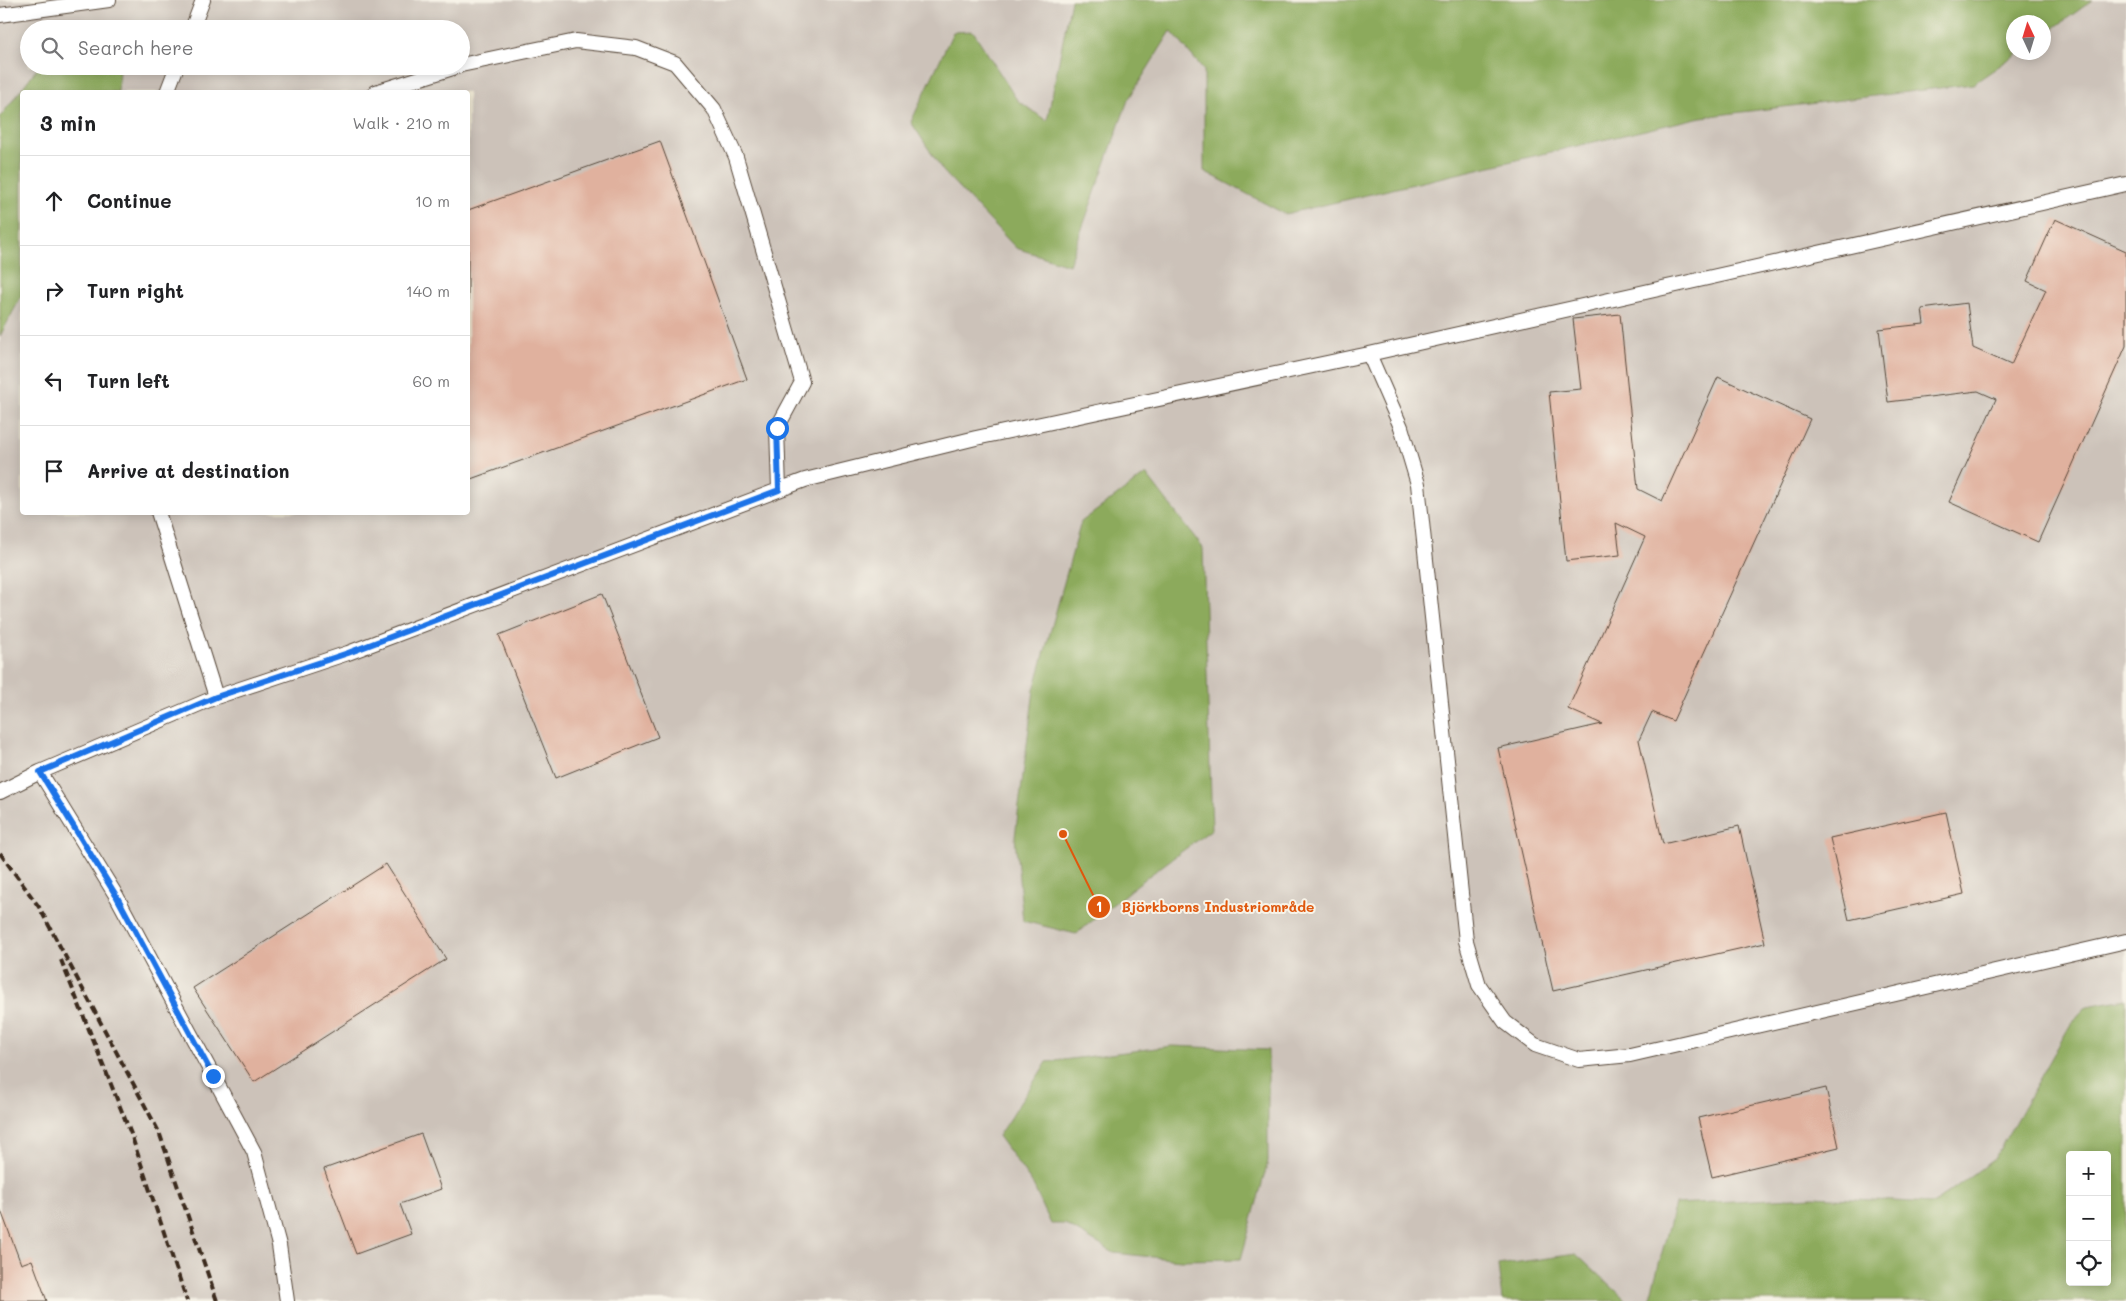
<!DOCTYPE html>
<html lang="en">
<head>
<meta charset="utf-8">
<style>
  body { margin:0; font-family:Mali,sans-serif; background:#f6f6f6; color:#202124 }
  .controls { position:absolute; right:15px; bottom:15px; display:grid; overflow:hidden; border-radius:5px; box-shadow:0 2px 12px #0003 }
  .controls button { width:45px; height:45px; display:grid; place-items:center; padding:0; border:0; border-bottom:1px solid #e0e0e0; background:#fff; color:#202124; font:25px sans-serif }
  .compass { position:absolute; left:2006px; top:15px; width:45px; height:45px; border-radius:50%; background:#fff; box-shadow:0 2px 12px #0003; rotate:356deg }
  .stop { position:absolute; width:15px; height:15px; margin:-11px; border:4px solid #1a73e8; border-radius:50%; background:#fff }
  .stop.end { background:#1a73e8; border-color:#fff; box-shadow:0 1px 5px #0008 }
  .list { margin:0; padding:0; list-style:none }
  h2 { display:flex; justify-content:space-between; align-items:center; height:65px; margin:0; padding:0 20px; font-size:21px }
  h2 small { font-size:16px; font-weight:400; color:#757577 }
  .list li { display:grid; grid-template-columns:32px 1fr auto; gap:15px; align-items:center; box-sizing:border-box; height:90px; padding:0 20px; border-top:1px solid #e0e0e0 }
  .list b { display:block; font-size:19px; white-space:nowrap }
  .list em { font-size:16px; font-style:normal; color:#757577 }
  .icon { flex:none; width:28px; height:28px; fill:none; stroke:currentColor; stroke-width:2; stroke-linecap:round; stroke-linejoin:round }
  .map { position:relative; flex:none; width:2126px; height:1301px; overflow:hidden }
  .search { position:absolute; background:#fff; box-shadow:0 2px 12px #0003; left:20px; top:20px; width:450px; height:55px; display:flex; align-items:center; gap:12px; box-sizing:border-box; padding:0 18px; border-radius:28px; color:#757577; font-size:19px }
  .panel { position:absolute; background:#fff; box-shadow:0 2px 12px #0003; left:20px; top:90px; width:450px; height:425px; border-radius:5px }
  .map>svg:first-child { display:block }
  .industrial { fill:#ccc2b9; fill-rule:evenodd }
  .forest { fill:#8caa5c; stroke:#646a3d; fill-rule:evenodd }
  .building { fill:#e0b19e }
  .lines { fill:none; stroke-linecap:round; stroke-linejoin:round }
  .lane-casing { stroke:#564739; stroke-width:16 }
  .lane { stroke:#fff; stroke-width:14 }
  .rail { stroke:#3b2a1e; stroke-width:4; stroke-dasharray:8 4; stroke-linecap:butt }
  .route { stroke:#1a73e8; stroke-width:6 }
  .leader { fill:none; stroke:#df570d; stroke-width:2 }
  .callout-dot { fill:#df570d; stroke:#f7f3e8; stroke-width:2 }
  .mark-label { font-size:15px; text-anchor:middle; font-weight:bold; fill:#fff }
  .callout-label { font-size:14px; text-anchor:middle; font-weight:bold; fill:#df570d; stroke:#f7f3e8; stroke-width:4; stroke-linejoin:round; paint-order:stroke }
</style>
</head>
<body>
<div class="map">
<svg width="2126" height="1301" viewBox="0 0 2126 1301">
  <rect width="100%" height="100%" fill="#f7f3e8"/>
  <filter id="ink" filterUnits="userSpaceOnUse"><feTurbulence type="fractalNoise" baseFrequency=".02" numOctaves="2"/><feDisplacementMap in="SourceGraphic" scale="10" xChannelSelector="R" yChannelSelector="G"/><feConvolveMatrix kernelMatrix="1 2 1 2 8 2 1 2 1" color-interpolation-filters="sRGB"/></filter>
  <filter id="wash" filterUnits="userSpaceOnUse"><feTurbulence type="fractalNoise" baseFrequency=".0096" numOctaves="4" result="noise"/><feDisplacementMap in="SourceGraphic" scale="20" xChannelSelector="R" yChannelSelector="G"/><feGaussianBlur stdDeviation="1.12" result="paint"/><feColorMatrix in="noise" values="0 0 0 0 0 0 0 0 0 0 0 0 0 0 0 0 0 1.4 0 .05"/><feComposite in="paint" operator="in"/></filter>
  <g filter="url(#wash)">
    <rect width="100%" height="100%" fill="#f1ead4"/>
    <path class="industrial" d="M0,0H2126V1301H0ZM2014,22H2044V52H2014ZM29,29H461V66H29ZM22,92H468V512H22ZM2070,1155H2107V1282H2070Z"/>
    <path class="forest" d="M1071,0H2093L2044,35V22H2014V52L2018,53L1973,84L1701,117L1285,214L1204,171V70L1171,31L1128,100L1069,265L1016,248L943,171L911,122L953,32L973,31L1017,100L1047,121Z
      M39,66H119L118,92H22V295L0,336V117Z
      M1146,474L1203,548L1212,829L1138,884L1076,934L1023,921L1015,837L1034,690L1081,522Z
      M2126,999V1301H1649L1675,1204L1813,1197L1934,1203L1994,1159L2072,1022L2087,1006ZM2070,1155H2107V1282H2070Z
      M1172,1046L1268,1050V1162L1241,1259L1181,1260L1114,1253L1065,1224H1051L1032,1183L998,1136L1047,1062Z
      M1576,1254L1627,1301H1502L1498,1265Z"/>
    <g id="blocks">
      <path class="building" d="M660,141L747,379L468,480V210Z
        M2055,219L2126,251V346L2038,542L1949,502L1996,399L1978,391L1888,402L1879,329L1924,324L1922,309L1967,303L1973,348L2011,365L2046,290L2027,281Z
        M1620,314L1638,489L1662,501L1718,377L1810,419L1673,721L1652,712L1639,740L1663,844L1739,826L1765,943L1553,991L1498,748L1602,724L1568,709L1645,537L1616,523L1620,555L1566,561L1549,392L1581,389L1573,319Z
        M602,594L658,737L556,778L499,635Z
        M1946,812L1964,894L1849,920L1830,838Z
        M386,864L446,959L254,1082L193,988Z
        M1826,1088L1839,1147L1712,1177L1698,1118Z
        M421,1134L441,1189L400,1204L411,1234L356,1254L324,1169Z
        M0,1208L21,1264L32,1260L47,1301H0Z"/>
    </g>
  </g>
  <g filter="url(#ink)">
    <use href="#blocks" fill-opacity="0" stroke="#564739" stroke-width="1"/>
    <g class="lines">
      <g class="lane-casing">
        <path id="lane" d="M0,15L109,0
          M192,29L203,0
          M461,65L576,41L636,48L675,63L714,109L736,157L802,382L777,428L779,490
          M167,92L177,66
          M376,92L459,66
          M1369,354L1401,427L1418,484L1466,941L1479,985L1505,1022L1535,1045L1579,1060L1630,1055L2126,941
          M158,512L216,697
          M40,772L117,897L254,1152L279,1245L287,1301
          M0,792L40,772L216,697L348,653L805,480L976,438L1369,354L2126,184"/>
      </g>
      <use href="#lane" class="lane"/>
      <path class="rail" d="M0,853L39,907L159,1132L217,1301
        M61,960L131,1134L187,1301"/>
    </g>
  </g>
  <g class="lines" filter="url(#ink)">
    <path class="route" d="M213,1076L117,897L40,772L216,697L348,653L779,490L777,428"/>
  </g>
  <path class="leader" d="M1063 834L1099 907"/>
  <g class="callout-dot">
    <circle cx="1063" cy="834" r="5"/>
    <circle cx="1099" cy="907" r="12"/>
  </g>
  <g class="mark-label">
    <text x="1099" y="912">1</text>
  </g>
  <g class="callout-label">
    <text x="1218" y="912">Björkborns Industriområde</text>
  </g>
</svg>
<div class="controls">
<button>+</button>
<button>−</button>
<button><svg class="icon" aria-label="locate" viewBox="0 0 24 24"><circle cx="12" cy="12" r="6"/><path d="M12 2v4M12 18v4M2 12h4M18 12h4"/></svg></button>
</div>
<svg class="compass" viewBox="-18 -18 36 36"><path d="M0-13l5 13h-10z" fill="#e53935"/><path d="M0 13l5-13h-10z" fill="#757577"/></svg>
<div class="stop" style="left:777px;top:428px"></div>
<div class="stop end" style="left:213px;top:1076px"></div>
<div class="search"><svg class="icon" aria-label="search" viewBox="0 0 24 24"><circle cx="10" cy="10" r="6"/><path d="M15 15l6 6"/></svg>Search here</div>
<section class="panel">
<h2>3 min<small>Walk · 210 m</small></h2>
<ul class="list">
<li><svg class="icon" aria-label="ahead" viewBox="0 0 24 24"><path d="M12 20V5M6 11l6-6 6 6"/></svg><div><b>Continue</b></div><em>10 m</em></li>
<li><svg class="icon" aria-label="right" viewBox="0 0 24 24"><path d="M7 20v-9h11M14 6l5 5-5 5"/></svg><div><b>Turn right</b></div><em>140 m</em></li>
<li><svg class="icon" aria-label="left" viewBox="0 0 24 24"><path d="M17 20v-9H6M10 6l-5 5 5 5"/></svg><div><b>Turn left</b></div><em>60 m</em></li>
<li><svg class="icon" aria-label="arrive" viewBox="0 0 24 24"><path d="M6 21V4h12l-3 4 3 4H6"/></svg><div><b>Arrive at destination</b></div></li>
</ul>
</section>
</div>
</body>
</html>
